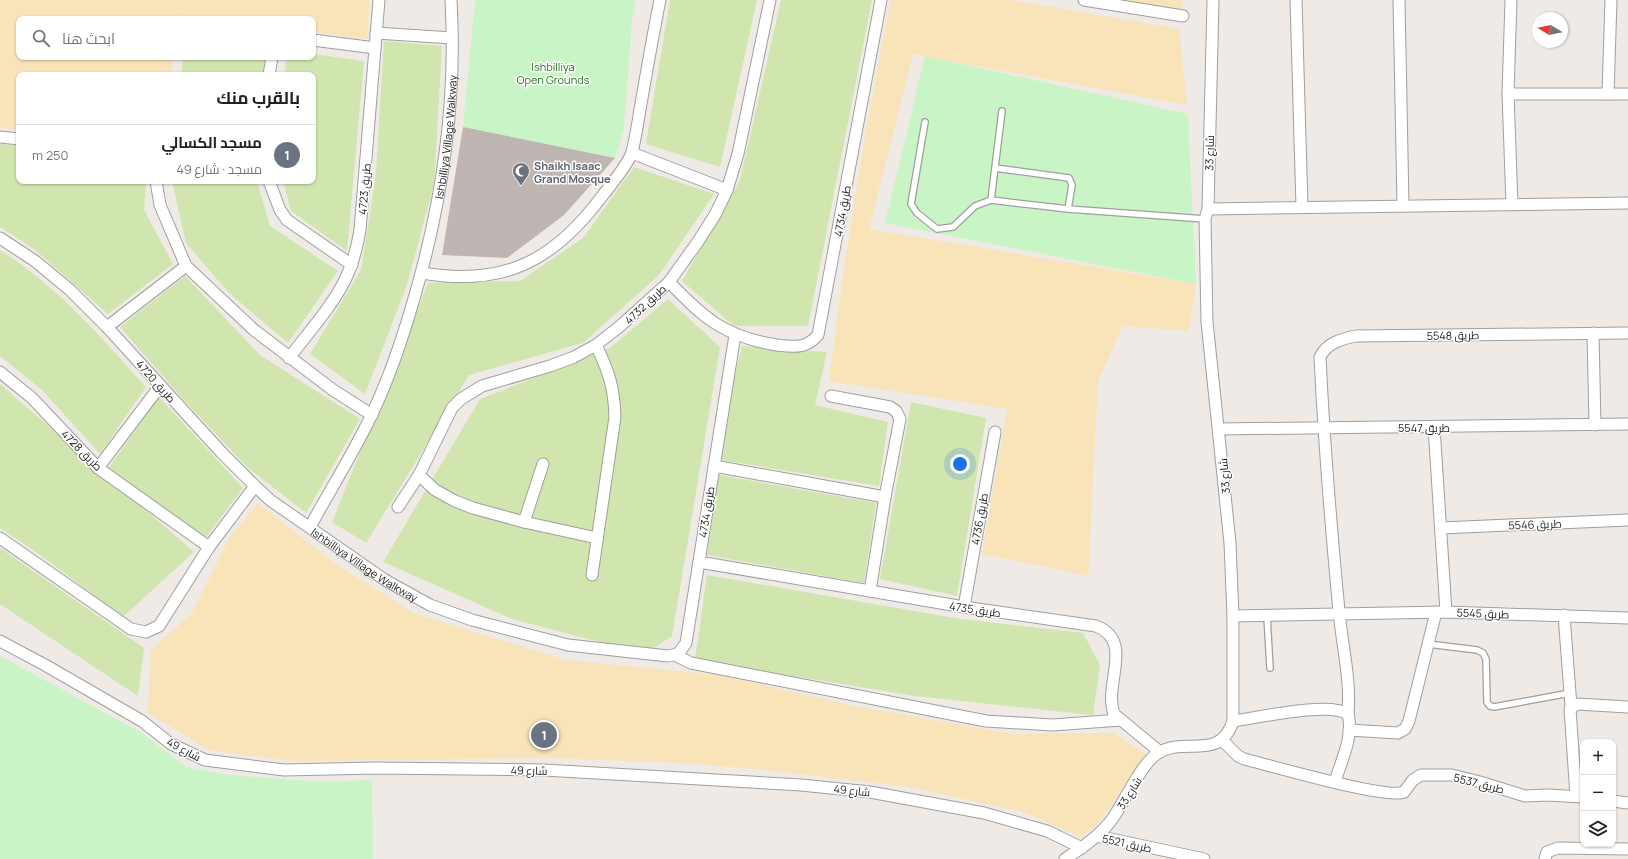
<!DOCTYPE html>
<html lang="ar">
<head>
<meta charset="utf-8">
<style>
  body { margin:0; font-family:Manrope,Cairo,sans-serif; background:#f2f2f2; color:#202124; direction:rtl }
  .controls { position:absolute; right:12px; bottom:12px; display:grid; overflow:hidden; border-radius:8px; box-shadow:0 1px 3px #0004 }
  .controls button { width:36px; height:36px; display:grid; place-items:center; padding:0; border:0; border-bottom:1px solid #e0e0e0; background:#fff; color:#202124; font:20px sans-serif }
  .compass { position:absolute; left:1532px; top:12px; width:36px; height:36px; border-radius:50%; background:#fff; box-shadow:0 1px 3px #0004; rotate:280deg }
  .you { position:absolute; left:960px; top:464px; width:14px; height:14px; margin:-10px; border:3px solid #fff; border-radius:50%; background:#1a73e8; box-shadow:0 0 0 6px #1a73e833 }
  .badge { display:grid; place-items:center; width:26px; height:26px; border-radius:50%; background:#b45309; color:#fff; font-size:13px; font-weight:700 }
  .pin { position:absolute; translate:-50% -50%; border:2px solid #fff; box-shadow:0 1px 4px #0006 }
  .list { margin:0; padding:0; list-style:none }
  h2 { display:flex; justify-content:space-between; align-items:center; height:52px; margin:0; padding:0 16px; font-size:17px }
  h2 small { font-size:13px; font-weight:400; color:#757577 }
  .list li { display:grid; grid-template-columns:26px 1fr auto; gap:12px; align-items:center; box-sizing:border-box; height:60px; padding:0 16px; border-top:1px solid #e0e0e0 }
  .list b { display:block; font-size:15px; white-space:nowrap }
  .list p { margin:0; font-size:13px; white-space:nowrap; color:#757577 }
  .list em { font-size:13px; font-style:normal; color:#757577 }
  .icon { flex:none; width:22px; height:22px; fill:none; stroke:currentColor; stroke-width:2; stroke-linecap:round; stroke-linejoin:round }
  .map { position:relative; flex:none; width:1628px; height:859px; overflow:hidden; direction:ltr }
  .search { position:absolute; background:#fff; box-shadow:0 1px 3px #0004; left:16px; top:16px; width:300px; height:44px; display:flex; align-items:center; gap:10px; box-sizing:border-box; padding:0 14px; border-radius:8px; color:#757577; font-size:15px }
  .panel { position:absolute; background:#fff; box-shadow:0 1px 3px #0004; left:16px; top:72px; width:300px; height:112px; border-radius:8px; direction:rtl }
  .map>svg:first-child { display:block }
  .grass { fill:#d1e5af }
  .sand { fill:#f9e3b8 }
  .park { fill:#c9f5c6 }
  .building { fill:#bfb5b2 }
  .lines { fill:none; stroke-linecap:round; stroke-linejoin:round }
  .lane-casing { stroke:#9f9f9f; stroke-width:8 }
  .street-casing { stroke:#9f9f9f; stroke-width:13 }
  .lane { stroke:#fff; stroke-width:5.5 }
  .street { stroke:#fff; stroke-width:11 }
  .labels { text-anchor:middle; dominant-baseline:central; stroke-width:3; stroke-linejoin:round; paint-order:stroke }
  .park-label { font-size:11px; fill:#1a7514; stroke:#fff }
  .street-label { font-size:11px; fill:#1e1e1e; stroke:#fff }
  .worship-label { font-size:11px; font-weight:bold; fill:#5b616d; stroke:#fff; text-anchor:start }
</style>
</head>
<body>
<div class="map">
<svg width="1628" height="859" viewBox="0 0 1628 859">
  <rect width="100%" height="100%" fill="#efeae5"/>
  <path class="grass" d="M670,0H757L720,167L646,144Z
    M781,0H872L808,326H734L682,281L740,180Z
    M384,41L442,46L434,184L407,285L365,394L310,354L361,270L376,174Z
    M313,54L364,61L347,251L291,211L283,181H313V75H284L287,57H313Z
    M183,57H266L262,75H181Z
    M0,144L19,146V181H146L144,210L173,264L108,314L34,249L0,227Z
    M634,167L714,194L659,275L583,343L469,375L366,543L332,522L428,283L520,281L583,238Z
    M172,181H257L270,226L338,271L288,343L228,292L186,243Z
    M0,250C57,286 101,337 146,387L100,454L42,390L0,356Z
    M185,276L260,355L360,419L306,513L247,467L182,398L120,327Z
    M668,299L720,347L672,636L645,654L512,619L383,562L480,399L610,348Z
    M742,346L827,352L815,405L888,422L879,486L715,459Z
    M0,384L194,552L123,617L36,552L0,528Z
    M159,397L243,488L206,537L105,473Z
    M911,402L986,418L957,596L880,579Z
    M719,475L876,503L864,583L707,555Z
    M0,548L144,648L138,696L0,604Z
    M707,575L960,619L1083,633L1100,665L1093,715L915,696L695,660Z"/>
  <path class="sand" d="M0,0H370L367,39L313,32V19H210L178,15L177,19H19V57H173L171,75H19V130L0,128Z
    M891,0H1011L1179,29L1187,105L913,54L869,229L1196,284L1189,331L1123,326L1098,381L1088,576L982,554L1007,409L829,381C845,254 865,126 891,0Z
    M1114,0H1182L1183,16Z
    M258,503L333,562L413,613L566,660L718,675L849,705L1013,734L1114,733L1146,754L1098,824L1081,837L1023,812L910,787L765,770L684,763L549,758L290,761L209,750L148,713L151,650L192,613L230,537Z"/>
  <path class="park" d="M475,0H636L632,20L624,129L615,158L463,127Z
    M925,56L1188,114L1196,284L885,223Z
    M0,656L142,733L186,767L231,775L321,782L372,780L373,859H0Z"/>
  <path class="building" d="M463,127L615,158L564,215L507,258L442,255Z"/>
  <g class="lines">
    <g class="lane-casing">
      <path id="lane" d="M925,122L911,204L917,213L937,229L953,227L975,206L991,200L1068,209L1205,219
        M995,168L1069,178L1072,185L1068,209
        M991,200L1002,111
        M1267,616L1270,668
        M1428,644L1477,650L1483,653L1486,659L1487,702L1490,706L1494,707L1570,693"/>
    </g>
    <g class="street-casing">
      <g id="street">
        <path d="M1084,0L1183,16"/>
        <path d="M1296,0L1302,207"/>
        <path d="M1399,0L1403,205"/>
        <path d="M1511,0L1508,94L1512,204"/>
        <path d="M376,33L452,38"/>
        <path d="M313,40L375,48"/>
        <path d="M269,75L272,57"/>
        <path d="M1508,94H1628"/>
        <path d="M1608,94L1611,0"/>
        <path d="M0,137L19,139"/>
        <path d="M632,153L727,190"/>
        <path d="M156,181L160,205L186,266L254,330L333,390L372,415"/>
        <path d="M269,181L280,210L287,220L352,265"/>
        <path d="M1208,209L1628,203"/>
        <path id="s1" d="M0,238L35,261L70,290L107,327L222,453L255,486L270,500L385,580L430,605L472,620L568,645L668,656L678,654L686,643L735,335"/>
        <path d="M422,273C504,287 554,261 603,195C612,183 628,165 632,152C636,137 638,120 641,104C647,69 653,35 660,0"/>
        <path d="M669,282C705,319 725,337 777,345C794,347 806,349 818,335L881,0"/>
        <path d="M107,327L186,266"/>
        <path d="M1593,333L1595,425"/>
        <path d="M289,358C308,333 331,308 345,280C353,264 357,248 360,230L379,0"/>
        <path d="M0,372L32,398L98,468L209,547"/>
        <path d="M831,396L890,407L896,411L900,419L885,497L870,591"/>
        <path d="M1434,427L1446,612"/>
        <path d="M1220,429L1628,424"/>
        <path d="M714,466L885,497"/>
        <path d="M98,468L160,386"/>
        <path d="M419,475L435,490L455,501L473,508L524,522L597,538"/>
        <path d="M398,507L419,475L452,408L461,399L482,386L550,366L574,357L596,345L619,327L669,282L697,243L715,215L727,190L738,154L770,0"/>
        <path d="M524,522L543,464"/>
        <path id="s2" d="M310,527C330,490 353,454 371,416C389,379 402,340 413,302C442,204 457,103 451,0"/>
        <path d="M1441,528L1628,520"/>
        <path d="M0,538L131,629L146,632L159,626L209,547L255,486"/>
        <path d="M699,562L964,607L1096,626C1135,641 1103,684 1114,714L1160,752"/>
        <path d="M592,575L615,417C614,387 609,372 596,345"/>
        <path d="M964,607L995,432"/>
        <path d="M1564,615L1571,706"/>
        <path d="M1233,616L1446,612L1628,618"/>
        <path d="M0,641L45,665L142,721L171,744L205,760L284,770L376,768L544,770L801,785L870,792L984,813L1047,831L1082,848"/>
        <path d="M675,655L691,663L986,721L1053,725L1120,720"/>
        <path d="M1348,714C1351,679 1342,646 1339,611C1331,527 1324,442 1320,357C1327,343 1341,339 1356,336L1628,333"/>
        <path d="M1233,721C1257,718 1329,701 1348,714C1354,736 1341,761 1335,782"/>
        <path d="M1349,730L1398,733L1405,729L1409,721L1436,612"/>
        <path d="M1222,740L1238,756L1244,759C1269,765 1387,800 1404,792L1413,780L1421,775H1452L1480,782L1525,796L1547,795L1583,797"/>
        <path d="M1576,796L1570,709L1577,704L1628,707"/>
        <path d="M1613,801L1628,803"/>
        <path d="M1097,836L1204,859"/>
        <path d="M1065,859C1083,847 1101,835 1113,818C1125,800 1142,763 1158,753C1185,736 1220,762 1233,721V616L1230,543L1207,322L1205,219L1208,209L1213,0"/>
        <path d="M1545,859L1547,852L1558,848L1628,849"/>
      </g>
    </g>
    <use href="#lane" class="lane"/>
    <use href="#street" class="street"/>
  </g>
  <defs>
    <g id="mosque-pin" transform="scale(0.9)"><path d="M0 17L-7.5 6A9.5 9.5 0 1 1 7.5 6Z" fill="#6b7280" stroke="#fff"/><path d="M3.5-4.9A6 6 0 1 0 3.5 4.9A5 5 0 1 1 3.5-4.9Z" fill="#fff"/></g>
  </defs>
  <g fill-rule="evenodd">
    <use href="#mosque-pin" x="521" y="171"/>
  </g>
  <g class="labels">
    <g class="park-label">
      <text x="553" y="66">Ishbilliya<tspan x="553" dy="13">Open Grounds</tspan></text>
    </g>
    <g class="street-label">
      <text stroke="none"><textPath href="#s2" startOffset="417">Ishbilliya Village Walkway</textPath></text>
      <text transform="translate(1209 153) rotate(-89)">شارع 33</text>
      <text transform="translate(364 189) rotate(-85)">طريق 4723</text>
      <text transform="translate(842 211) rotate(-80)">طريق 4734</text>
      <text transform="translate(645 304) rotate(-43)">طريق 4732</text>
      <text transform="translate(1453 335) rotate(-1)">طريق 5548</text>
      <text transform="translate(156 381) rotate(48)">طريق 4720</text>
      <text x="1424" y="427">طريق 5547</text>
      <text transform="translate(82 450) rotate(45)">طريق 4728</text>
      <text transform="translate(1224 476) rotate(-95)">شارع 33</text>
      <text transform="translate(706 512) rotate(-81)">طريق 4734</text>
      <text transform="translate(979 519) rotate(-80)">طريق 4736</text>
      <text transform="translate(1535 524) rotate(-2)">طريق 5546</text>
      <text stroke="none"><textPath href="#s1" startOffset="492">Ishbilliya Village Walkway</textPath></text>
      <text transform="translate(975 609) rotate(8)">طريق 4735</text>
      <text transform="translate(1483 613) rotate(2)">طريق 5545</text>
      <text transform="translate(184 749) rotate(28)">شارع 49</text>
      <text transform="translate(529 770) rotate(1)">شارع 49</text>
      <text transform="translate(1479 783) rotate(14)">طريق 5537</text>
      <text transform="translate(852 790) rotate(6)">شارع 49</text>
      <text transform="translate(1129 793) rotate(-58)">شارع 33</text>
      <text transform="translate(1127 843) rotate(12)">طريق 5521</text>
    </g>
    <g class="worship-label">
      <text x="534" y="165">Shaikh Isaac<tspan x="534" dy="13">Grand Mosque</tspan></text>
    </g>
  </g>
</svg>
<div class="controls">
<button>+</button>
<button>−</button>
<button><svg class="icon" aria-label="layers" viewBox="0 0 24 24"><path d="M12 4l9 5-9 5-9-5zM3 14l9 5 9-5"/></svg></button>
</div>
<svg class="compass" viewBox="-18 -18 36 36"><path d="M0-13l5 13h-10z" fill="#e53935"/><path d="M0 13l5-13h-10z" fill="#757577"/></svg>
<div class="you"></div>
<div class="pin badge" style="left:544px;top:735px;background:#6b7280">1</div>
<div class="search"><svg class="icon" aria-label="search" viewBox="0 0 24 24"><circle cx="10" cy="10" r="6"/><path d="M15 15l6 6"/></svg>ابحث هنا</div>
<section class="panel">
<h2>بالقرب منك<small></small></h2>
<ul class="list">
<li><span class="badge" style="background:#6b7280">1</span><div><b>مسجد الكسالي</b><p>مسجد · شارع 49</p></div><em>250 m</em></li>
</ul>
</section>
</div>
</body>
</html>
